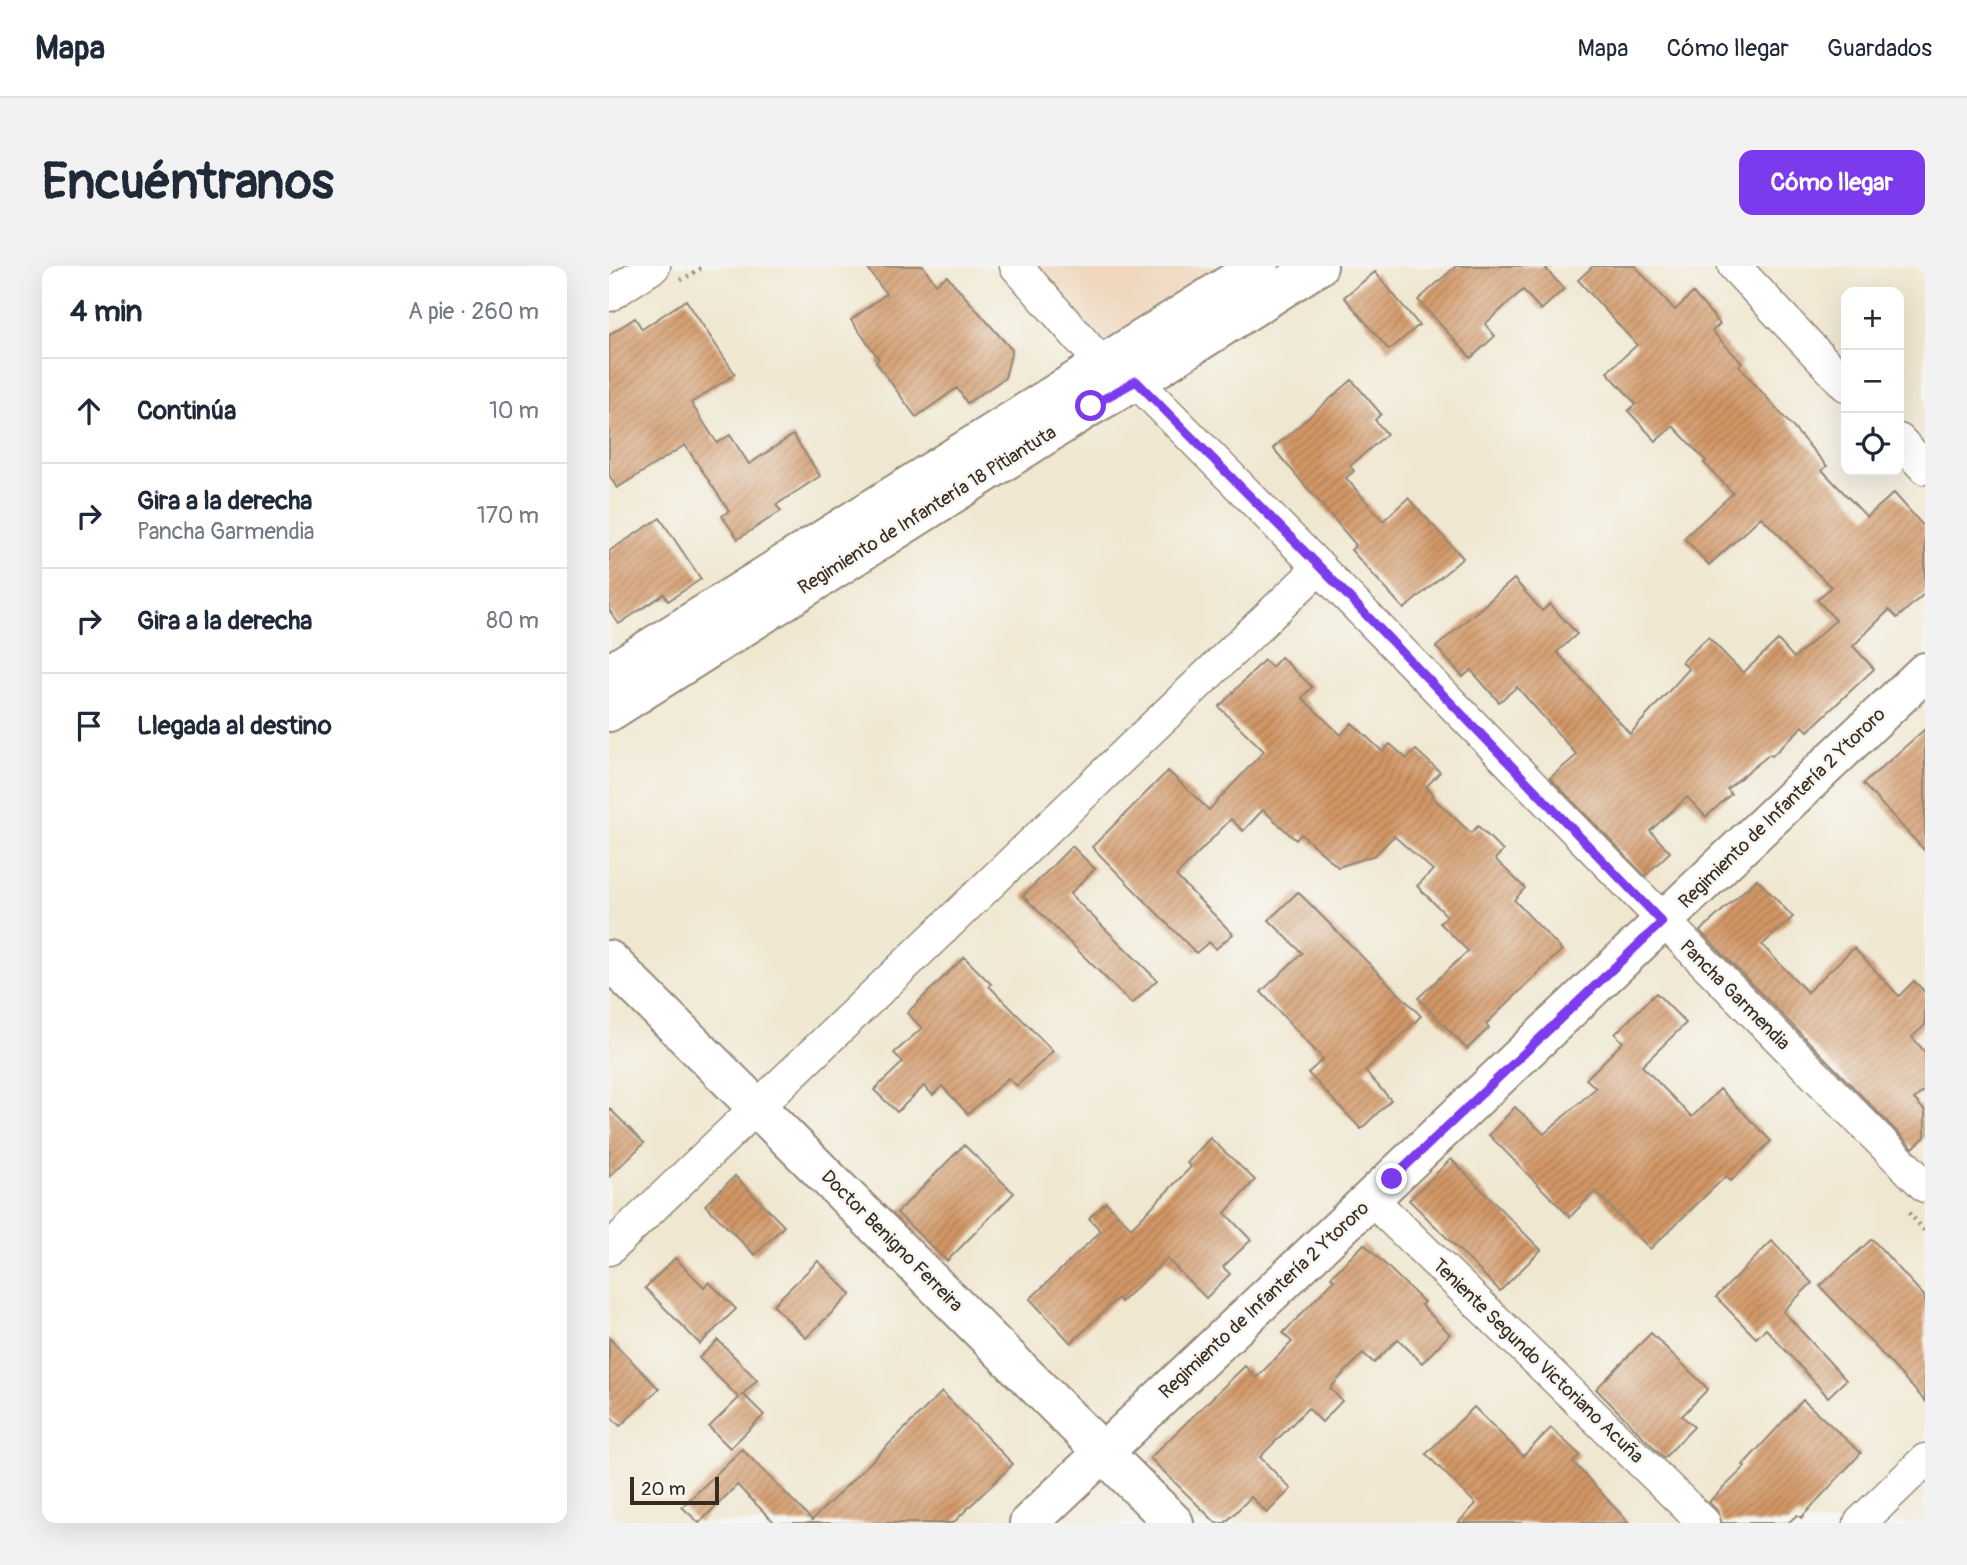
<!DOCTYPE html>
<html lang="es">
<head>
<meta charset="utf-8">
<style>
  body { margin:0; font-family:Pangolin,sans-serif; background:#f2f2f3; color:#1f2937 }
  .controls { position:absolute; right:21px; top:21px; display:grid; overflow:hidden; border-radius:14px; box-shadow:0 7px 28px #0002 }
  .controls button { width:63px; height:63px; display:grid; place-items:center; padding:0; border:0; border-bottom:2px solid #e0e1e3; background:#fff; color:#1f2937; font:35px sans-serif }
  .scale { position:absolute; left:21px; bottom:18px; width:89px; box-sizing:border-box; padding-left:7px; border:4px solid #3b2a1e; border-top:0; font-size:19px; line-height:24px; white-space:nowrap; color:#3b2a1e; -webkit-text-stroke:5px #f6f6f2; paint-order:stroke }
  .stop { position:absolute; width:21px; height:21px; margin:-16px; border:5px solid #7c3aed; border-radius:50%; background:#fff }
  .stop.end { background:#7c3aed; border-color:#fff; box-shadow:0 2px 7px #0008 }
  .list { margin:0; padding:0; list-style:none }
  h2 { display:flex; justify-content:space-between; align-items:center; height:91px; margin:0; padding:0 28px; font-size:30px }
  h2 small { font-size:23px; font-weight:400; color:#747a83 }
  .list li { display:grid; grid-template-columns:46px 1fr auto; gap:21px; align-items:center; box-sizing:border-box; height:105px; padding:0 28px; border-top:2px solid #e0e1e3 }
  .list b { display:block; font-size:26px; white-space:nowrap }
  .list p { margin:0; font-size:23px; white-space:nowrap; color:#747a83 }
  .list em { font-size:23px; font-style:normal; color:#747a83 }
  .icon { flex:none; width:38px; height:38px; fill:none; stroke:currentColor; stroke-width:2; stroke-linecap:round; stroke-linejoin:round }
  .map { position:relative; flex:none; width:1316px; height:1257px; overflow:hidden; border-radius:14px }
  header { display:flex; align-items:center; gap:42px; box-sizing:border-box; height:98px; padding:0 35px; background:#fff; border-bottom:2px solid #e0e1e3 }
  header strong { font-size:33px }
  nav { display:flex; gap:38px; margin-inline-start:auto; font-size:24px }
  .intro { display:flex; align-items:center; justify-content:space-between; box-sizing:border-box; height:168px; padding:0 42px }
  h1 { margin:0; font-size:49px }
  .button { padding:18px 32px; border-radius:14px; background:#7c3aed; color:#fff; font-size:24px; font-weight:700 }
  main { display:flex; gap:42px; padding:0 42px }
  aside { flex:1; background:#fff; border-radius:14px; box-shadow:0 7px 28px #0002 }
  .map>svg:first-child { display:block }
  .built { fill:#efd6bc }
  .building { fill:url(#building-hatch) }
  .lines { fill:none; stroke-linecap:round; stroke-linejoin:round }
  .minor-casing { stroke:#968877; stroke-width:35 }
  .tertiary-casing { stroke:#968877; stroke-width:42 }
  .secondary-casing { stroke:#968877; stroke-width:42 }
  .path { stroke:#968877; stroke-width:4.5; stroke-dasharray:2 5; stroke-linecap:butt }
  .minor { stroke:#fff; stroke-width:32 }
  .tertiary { stroke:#fff; stroke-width:38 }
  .secondary { stroke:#fff; stroke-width:38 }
  .route { stroke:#7c3aed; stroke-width:9 }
  .labels { text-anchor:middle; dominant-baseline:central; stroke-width:5; stroke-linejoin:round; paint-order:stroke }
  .street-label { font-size:19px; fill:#3b2a1e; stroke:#f6f6f2 }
</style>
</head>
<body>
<header>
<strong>Mapa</strong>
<nav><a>Mapa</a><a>Cómo llegar</a><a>Guardados</a></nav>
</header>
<div class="intro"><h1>Encuéntranos</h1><a class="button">Cómo llegar</a></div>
<main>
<aside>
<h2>4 min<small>A pie · 260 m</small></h2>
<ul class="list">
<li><svg class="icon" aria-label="ahead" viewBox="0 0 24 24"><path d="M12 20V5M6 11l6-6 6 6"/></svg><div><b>Continúa</b></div><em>10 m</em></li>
<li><svg class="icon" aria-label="right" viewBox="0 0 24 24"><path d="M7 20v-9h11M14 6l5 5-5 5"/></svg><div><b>Gira a la derecha</b><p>Pancha Garmendia</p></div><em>170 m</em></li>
<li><svg class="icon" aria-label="right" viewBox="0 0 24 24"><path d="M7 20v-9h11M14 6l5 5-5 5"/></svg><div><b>Gira a la derecha</b></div><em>80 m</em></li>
<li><svg class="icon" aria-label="arrive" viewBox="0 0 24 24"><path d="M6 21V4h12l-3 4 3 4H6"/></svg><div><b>Llegada al destino</b></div></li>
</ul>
</aside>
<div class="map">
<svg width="1316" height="1257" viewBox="0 0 1316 1257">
  <defs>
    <pattern id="building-hatch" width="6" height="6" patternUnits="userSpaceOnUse" patternTransform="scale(1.75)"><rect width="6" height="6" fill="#d29766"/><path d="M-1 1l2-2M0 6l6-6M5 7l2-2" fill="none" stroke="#ac7b53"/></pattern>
  </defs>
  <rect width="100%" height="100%" fill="#f6f6f2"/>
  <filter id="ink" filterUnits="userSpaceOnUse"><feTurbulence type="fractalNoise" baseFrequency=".0143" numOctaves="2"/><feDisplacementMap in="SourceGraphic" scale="14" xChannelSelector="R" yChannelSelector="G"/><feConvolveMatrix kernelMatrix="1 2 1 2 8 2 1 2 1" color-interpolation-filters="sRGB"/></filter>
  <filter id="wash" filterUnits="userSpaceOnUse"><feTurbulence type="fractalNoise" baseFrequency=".00686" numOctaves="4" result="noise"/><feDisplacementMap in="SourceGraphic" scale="28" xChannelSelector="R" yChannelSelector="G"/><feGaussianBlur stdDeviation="1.57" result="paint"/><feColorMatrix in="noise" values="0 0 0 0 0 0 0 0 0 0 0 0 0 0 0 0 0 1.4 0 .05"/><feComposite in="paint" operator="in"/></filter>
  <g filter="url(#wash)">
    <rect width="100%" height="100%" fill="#f0e7d0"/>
    <path class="built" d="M431,0H630L497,79Z"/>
    <g id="blocks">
      <path class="building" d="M257,0H314L327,18L338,10L403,84L396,112L358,137L348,122L307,151L267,96L270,93L242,54L277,28Z
        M847,0H940L937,3L955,23L932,44L914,24L876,58L886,70L862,92L809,34Z
        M984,0H1026L1066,44L1084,27L1111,58L1103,65L1133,97L1130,100L1218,200L1213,204L1258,251L1285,227L1316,262V327L1288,352L1280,344L1244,380L1265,403L1199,465L1194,460L1163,490L1161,488L1118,523L1122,528L1097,551L1078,531L1041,565L1061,586L1036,610L941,512L968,489L908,421L890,436L862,404L854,411L827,381L905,313L933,345L941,338L968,368L948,386L1021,468L1080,403L1073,396L1099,371L1134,407L1169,374L1185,392L1227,354L1208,334L1222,321L1152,251L1100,299L1075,272L1124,227L1095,197L1097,195L1064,160L1047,175L1019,145L1027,138L998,106L1028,79L969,14Z
        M766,6L810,59L780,84L735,31Z
        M77,34L126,108L82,137L108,177L121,169L140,198L184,169L211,210L167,239L172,245L129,273L113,250L120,245L76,179L8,222L0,209V69L26,52L33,63Z
        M743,114L772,148L766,154L778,168L741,200L745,205L737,212L774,255L799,232L854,292L795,343L742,284L747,279L664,182Z
        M51,252L92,313L59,335L55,328L10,358L0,344V285Z
        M672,391L703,421L693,432L732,469L743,457L774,486L781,478L798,493L807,484L831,506L817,521L825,529L823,531L862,567L869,560L894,585L886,593L916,622L905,634L953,684L877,758L880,762L858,783L809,732L859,685L831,657L838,650L808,620L824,604L785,570L766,589L729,601L692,568L687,574L654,544L634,565L622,553L567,610L624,668L607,683L600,676L587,687L483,581L559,505L600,544L655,485L610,441L655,394L663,401Z
        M1316,463V585L1254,518Z
        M463,580L486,603L461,628L548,714L523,738L414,630Z
        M1148,613L1184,651L1153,679L1198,726L1245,682L1290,730L1305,715L1316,726V759L1303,771L1316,786V824L1305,833L1316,845V871L1304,882L1091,665Z
        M689,626L812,750L756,805L782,834L752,863L699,807L714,793L652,726L693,687L660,654Z
        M355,691L382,718L380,720L444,785L408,820L399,812L359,848L333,820L324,829L315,820L288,846L265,824L294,796L285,787L313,762L298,747Z
        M1047,727L1077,757L1033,800L1083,851L1111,823L1162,875L1122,915L1117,910L1041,983L986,925L961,951L880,869L906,841L935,868L987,822L977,813L1014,776L1006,768Z
        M0,842L35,877L0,911Z
        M601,872L646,914L616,947L642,974L614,1001L621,1008L597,1032L558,993L512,1036L509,1032L462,1077L421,1033L492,965L480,952L497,936L522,962L582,901L578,897Z
        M355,879L405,927L338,995L288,947Z
        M842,893L932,984L891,1025L800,934Z
        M126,910L175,960L146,989L96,939Z
        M1263,973L1316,1031V1135L1211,1020Z
        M1163,975L1203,1017L1174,1045L1237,1114L1219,1131L1157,1063L1147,1072L1107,1031Z
        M755,978L815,1036L812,1039L841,1068L813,1097L789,1073L765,1097L754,1087L721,1122L733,1135L713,1156L699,1142L651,1191L682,1223L658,1247L642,1231L616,1257H607L541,1192L636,1100L647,1112L683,1076L674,1067L725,1014L722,1011Z
        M66,992L95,1021L100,1016L127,1043L91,1078L36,1022Z
        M209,995L242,1028L197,1072L164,1039Z
        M1042,1067L1099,1123L1073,1150L1085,1161L1055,1192L987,1123Z
        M0,1072L50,1123L11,1160L0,1149Z
        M109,1074L148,1114L132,1130L134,1128L155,1149L121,1182L100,1161L130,1132L90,1092Z
        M333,1126L404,1198L344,1257H166L128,1219L90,1257L73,1241L133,1183L203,1254Z
        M1194,1134L1252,1187L1192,1252L1188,1249L1179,1257H1113L1108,1244L1100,1236L1136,1201L1134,1199Z
        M865,1141L914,1190L942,1162L971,1189L964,1196L1020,1257H849L867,1238L817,1188Z"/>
    </g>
  </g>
  <g filter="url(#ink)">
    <use href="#blocks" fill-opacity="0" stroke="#968877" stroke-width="2"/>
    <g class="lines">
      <g class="minor-casing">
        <path id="minor" d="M407,0L494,99L527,115C791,382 1051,654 1316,920
          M1125,0L1237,119
          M0,29L45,0
          M1290,174L1316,202
          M762,933L1095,1257
          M0,983L711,301
          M1251,1257L1316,1194"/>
      </g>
      <g class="tertiary-casing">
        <path id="tertiary" d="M0,694L565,1257
          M420,1257L1316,406"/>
      </g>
      <g class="secondary-casing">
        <path id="secondary" d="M0,408L650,0
          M0,446L482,140L542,106L709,0"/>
      </g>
      <path class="path" d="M72,14L96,0
        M1300,947L1316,965"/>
      <use href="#minor" class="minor"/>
      <use href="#tertiary" class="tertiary"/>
      <use href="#secondary" class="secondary"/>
    </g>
  </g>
  <g class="lines" filter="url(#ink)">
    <path class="route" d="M482,140L527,115L711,301L1053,656L783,913"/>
  </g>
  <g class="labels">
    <g class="street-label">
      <text transform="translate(318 244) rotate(-32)">Regimiento de Infantería 18 Pitiantuta</text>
      <text transform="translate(1173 542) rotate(-44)">Regimiento de Infantería 2 Ytororo</text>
      <text transform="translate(1126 729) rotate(45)">Pancha Garmendia</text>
      <text transform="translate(283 975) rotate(45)">Doctor Benigno Ferreira</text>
      <text transform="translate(655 1034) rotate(-43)">Regimiento de Infantería 2 Ytororo</text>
      <text transform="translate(929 1095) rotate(44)">Teniente Segundo Victoriano Acuña</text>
    </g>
  </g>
</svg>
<div class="controls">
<button>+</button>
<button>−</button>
<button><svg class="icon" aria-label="locate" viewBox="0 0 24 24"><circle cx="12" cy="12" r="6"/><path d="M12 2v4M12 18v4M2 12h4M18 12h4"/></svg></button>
</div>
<div class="scale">20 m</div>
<div class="stop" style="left:482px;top:140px"></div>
<div class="stop end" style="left:783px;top:913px"></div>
</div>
</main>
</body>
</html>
